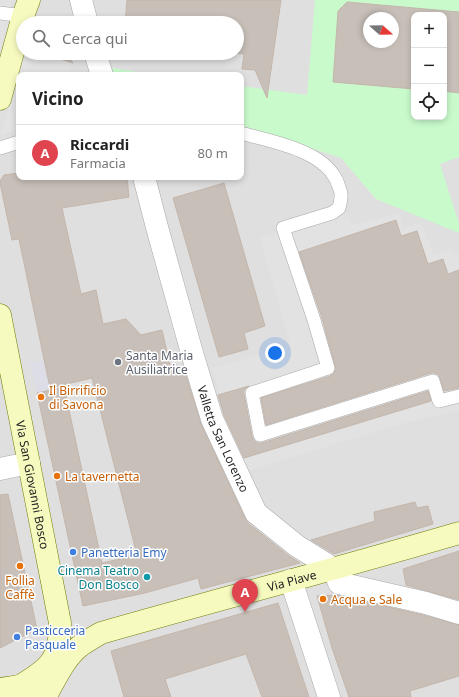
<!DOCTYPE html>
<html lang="it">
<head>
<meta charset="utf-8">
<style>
  body { margin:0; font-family:"Noto Sans",sans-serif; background:#f2f2f2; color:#222 }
  .controls { position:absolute; right:12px; top:12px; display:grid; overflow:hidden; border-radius:8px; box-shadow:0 2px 6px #0003 }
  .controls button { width:36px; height:36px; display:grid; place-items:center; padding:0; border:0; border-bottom:1px solid #e0e0e0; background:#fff; color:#222; font:20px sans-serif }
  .compass { position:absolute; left:363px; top:12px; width:36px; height:36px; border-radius:50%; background:#fff; box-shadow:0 2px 6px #0003; rotate:110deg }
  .you { position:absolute; left:275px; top:353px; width:14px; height:14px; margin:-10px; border:3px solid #fff; border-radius:50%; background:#1a73e8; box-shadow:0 0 0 6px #1a73e833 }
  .badge { display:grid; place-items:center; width:26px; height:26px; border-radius:50%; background:#d40000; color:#fff; font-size:13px; font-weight:700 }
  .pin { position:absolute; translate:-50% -33px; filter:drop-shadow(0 1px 2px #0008) }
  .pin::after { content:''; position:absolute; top:21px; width:14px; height:12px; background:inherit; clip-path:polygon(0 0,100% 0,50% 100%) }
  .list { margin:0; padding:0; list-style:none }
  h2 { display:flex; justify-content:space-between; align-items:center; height:52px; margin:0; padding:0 16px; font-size:17px }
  h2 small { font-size:13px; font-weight:400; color:#767676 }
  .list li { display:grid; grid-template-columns:26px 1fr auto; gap:12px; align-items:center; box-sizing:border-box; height:56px; padding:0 16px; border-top:1px solid #e0e0e0 }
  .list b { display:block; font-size:15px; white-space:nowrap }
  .list p { margin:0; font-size:13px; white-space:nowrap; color:#767676 }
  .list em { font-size:13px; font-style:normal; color:#767676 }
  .icon { flex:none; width:22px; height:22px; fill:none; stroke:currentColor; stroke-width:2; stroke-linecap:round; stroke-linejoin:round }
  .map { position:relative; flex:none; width:459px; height:697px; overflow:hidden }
  .search { position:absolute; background:#fff; box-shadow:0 2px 6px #0003; left:16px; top:16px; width:228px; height:44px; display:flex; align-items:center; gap:10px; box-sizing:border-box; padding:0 14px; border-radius:22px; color:#767676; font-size:15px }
  .panel { position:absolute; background:#fff; box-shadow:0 2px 6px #0003; left:16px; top:72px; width:228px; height:108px; border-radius:8px }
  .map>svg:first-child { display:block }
  .residential { fill:#e0dfdf; fill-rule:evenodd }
  .park { fill:#c8facc; fill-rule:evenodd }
  .parking { fill:#e2e2e2 }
  .plaza { fill:#dddde8 }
  .building { fill:#c7bfb8; stroke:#c4b6ab; fill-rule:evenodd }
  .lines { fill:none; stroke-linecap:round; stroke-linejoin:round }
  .lane-casing { stroke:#a9a9a9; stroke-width:14 }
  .street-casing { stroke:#a9a9a9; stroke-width:23 }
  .secondary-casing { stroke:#707d05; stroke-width:23 }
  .lane { stroke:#fff; stroke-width:13 }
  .street { stroke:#fff; stroke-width:22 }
  .secondary { stroke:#f7fabf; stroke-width:22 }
  .worship-dot { fill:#6b7280; stroke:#fff; stroke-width:1.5 }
  .food-dot { fill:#e8710a; stroke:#fff; stroke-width:1.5 }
  .shop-dot { fill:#3f7fe0; stroke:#fff; stroke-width:1.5 }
  .culture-dot { fill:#0f9aa8; stroke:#fff; stroke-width:1.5 }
  .labels { text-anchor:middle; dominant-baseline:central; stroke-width:3; stroke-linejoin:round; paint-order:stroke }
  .worship-label { font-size:12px; fill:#5b616d; stroke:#fff; text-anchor:start }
  .food-label { font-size:12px; fill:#c56008; stroke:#fff; text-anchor:start }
  .street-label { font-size:12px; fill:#222; stroke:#fff }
  .shop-label { font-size:12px; fill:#366cbe; stroke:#fff; text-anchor:start }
  .culture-label { font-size:12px; fill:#0d838f; stroke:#fff; text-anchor:end }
</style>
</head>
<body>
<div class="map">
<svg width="459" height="697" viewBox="0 0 459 697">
  <rect width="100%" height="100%" fill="#f2efe9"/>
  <path class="residential" d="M0,0H459V697H0ZM414,15H444V117H414ZM369,18H393V42H369ZM23,23H237V53H23ZM19,75H241V177H19Z"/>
  <path class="park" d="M315,0H459V157L440,164L459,224V233L376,199L341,158L241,125V86L307,95ZM414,15H444V117H414ZM369,18H393V42H369Z
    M112,68L158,75H114Z"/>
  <path class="parking" d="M0,0H12L0,54Z
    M24,53H41L71,62L68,75H19V128L0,136Z
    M346,213L352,225L399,213L403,229L421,222L434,255L449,249L459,255V410L404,423L244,472L212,368L291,346L260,238Z"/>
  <path class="plaza" d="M65,356L71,386L37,393L30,363Z"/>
  <path class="building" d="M127,0H281L267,98L255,70L242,69L244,54L233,53H237V23H125Z
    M347,2L459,12V93L444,91V15H414V89L333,82L338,11ZM369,18H393V42H369Z
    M41,53H66L73,63Z
    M148,53H191L190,59Z
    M19,173V177H127L129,197L62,208L81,294L96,290L103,324L126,319L141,335L162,330L172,374L185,372L201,424L245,518L248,523L289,556L300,563L201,589L198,578L145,593L83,606L37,393L64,387L102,563L137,555L92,378L50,388L19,239L12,240L0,183V181L4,175Z
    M224,183L265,326L244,333L248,349L219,357L173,198Z
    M396,220L401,236L417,231L428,264L443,259L448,274L459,270V388L444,391L439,375L435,373H431L266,425L261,398L330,376L334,373L336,369L322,318L299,252Z
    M249,386L244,390V394L252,436L254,441L258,443H262L428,391L431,401L244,458L224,415L218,395Z
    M8,494L37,629L0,648V495Z
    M415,502L417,508L428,506L433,524L334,554L311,540L375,521L374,512Z
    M459,551V600L406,585L403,569Z
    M336,595L423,615L459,625V676L410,691L411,697H349L332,648L317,596Z
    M278,603L309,697H262L246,654L165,679L171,697H124L111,651Z"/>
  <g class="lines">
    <g class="lane-casing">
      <path id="lane" d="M0,13L23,16
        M241,133C272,142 326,150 338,184C339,188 342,193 341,196C341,200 340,204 339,208L332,213L283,228L314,320L328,368L252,393L260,435L433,381L439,401L459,396
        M0,148L19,142"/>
    </g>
    <g class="street-casing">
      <g id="street">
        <path d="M81,0L87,23"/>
        <path d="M95,53L102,75"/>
        <path id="s1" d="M144,177L158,231L192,353L212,419L256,513L297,546L334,569L339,583L426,603L459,613"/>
        <path d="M0,469L29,463"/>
        <path d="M291,580L329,697"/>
      </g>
    </g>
    <g class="secondary-casing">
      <g id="secondary">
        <path d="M0,99L23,16L29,0"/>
        <path id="s2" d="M0,315L60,623C60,660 50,668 20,686"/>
        <path d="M0,689L20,686L35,688"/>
        <path id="s3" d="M48,692C57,676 65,658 80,646C87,641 94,637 101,633C220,599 340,568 459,533"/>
      </g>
    </g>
    <use href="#lane" class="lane"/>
    <use href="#street" class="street"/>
    <use href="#secondary" class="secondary"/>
  </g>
  <circle class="worship-dot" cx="118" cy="362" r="4"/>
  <g class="food-dot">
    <circle cx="41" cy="397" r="4"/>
    <circle cx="57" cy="476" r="4"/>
    <circle cx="20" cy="566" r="4"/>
    <circle cx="323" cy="599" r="4"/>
  </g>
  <g class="shop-dot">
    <circle cx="73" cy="552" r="4"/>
    <circle cx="17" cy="637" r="4"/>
  </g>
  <circle class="culture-dot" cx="147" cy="577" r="4"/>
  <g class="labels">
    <g class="worship-label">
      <text x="126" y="355">Santa Maria<tspan x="126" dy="14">Ausiliatrice</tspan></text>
    </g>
    <g class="food-label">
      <text x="49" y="390">Il Birrificio<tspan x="49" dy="14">di Savona</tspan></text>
      <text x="65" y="476">La tavernetta</text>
      <text x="20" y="580" text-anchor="middle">Follia<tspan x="20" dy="14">Caffè</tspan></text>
      <text x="331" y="599">Acqua e Sale</text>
    </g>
    <g class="street-label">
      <text stroke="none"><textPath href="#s1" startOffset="274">Valletta San Lorenzo</textPath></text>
      <text stroke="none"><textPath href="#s2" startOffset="173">Via San Giovanni Bosco</textPath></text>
      <text stroke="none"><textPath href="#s3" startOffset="279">Via Piave</textPath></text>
    </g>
    <g class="shop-label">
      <text x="81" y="552">Panetteria Emy</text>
      <text x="25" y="630">Pasticceria<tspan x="25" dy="14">Pasquale</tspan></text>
    </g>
    <g class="culture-label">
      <text x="139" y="570">Cinema Teatro<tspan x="139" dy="14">Don Bosco</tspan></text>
    </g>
  </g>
</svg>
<div class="controls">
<button>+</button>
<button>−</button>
<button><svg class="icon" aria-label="locate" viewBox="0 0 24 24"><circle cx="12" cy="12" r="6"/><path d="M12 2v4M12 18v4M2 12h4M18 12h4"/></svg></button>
</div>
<svg class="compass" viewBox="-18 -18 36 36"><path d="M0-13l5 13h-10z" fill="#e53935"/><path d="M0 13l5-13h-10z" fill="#767676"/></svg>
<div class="you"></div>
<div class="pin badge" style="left:245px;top:612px;background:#e0444e">A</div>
<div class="search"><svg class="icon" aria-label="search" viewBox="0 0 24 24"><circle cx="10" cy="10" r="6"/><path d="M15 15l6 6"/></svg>Cerca qui</div>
<section class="panel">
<h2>Vicino<small></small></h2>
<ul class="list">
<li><span class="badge" style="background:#e0444e">A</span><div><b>Riccardi</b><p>Farmacia</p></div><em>80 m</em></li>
</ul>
</section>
</div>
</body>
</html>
